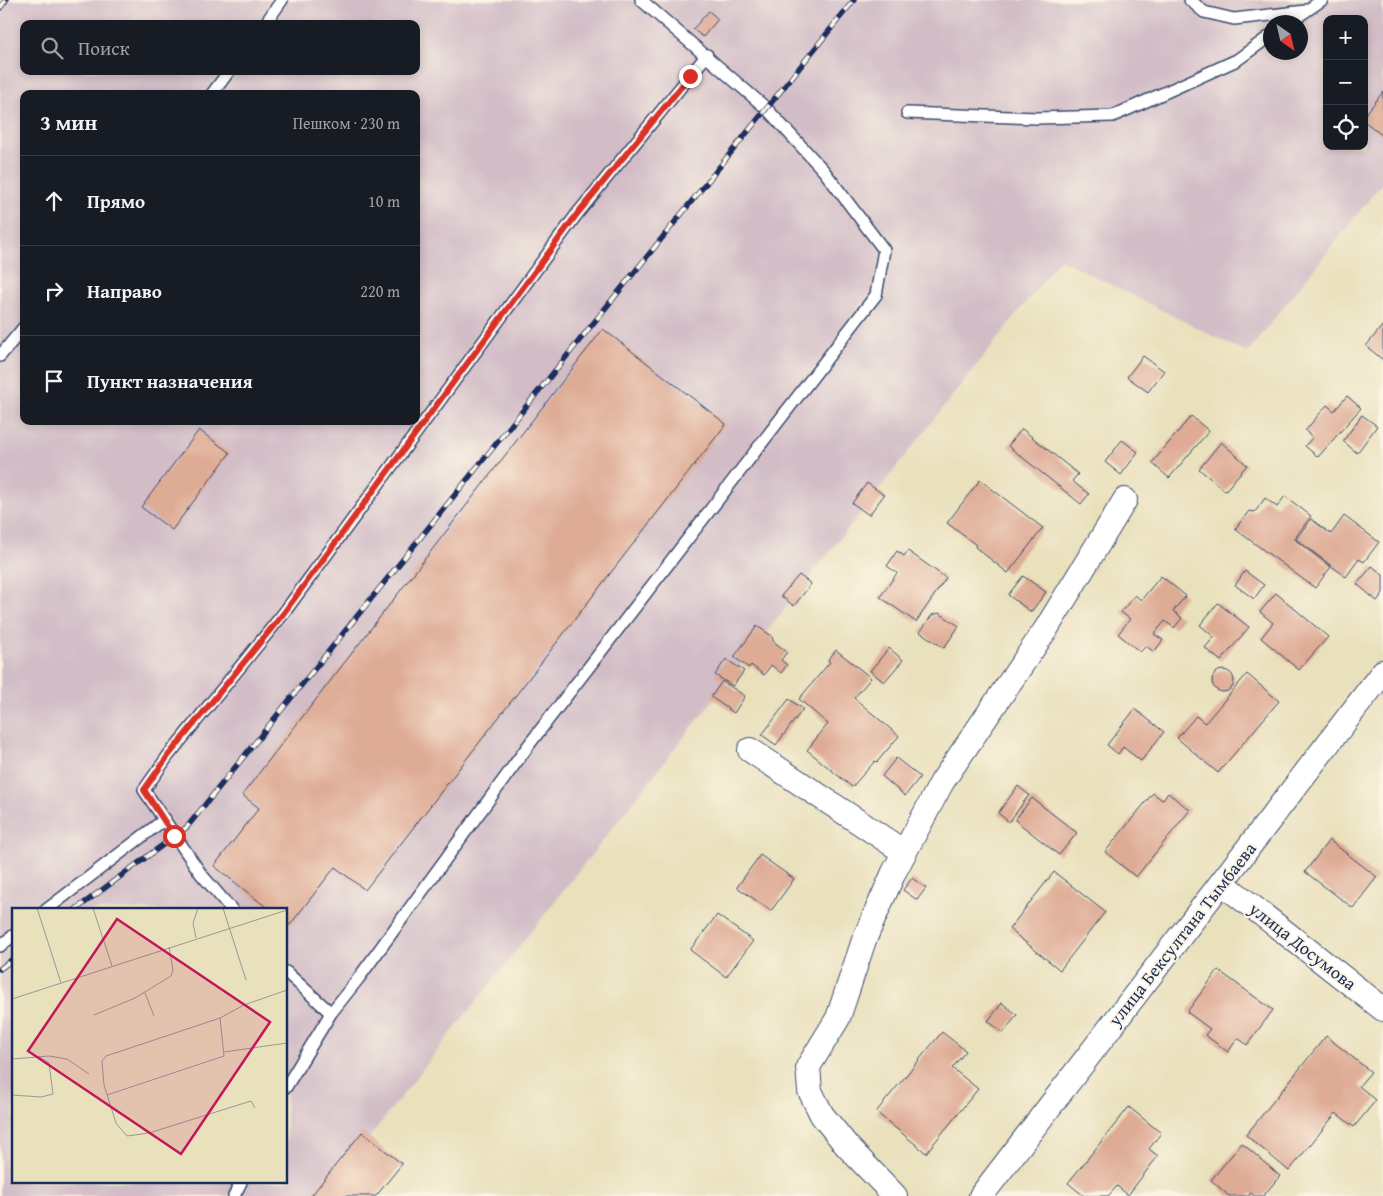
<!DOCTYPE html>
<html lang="ru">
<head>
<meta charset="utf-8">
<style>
  body { margin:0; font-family:"Gentium Book Plus",serif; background:#20242c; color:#f1f3f6 }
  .controls { position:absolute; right:15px; top:15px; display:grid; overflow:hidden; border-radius:10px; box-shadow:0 2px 8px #0003 }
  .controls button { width:45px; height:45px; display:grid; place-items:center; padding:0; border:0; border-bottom:1px solid #363941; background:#171b24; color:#f1f3f6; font:25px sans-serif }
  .compass { position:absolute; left:1263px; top:15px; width:45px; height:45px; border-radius:50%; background:#171b24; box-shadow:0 2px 8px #0003; rotate:146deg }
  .stop { position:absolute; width:15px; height:15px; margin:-11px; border:4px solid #d93025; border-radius:50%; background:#fff }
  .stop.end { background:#d93025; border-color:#fff; box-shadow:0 1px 5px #0008 }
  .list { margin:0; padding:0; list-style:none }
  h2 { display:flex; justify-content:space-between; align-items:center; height:65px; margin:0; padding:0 20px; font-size:21px }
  h2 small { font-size:16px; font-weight:400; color:#9ea1a6 }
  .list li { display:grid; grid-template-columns:32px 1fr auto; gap:15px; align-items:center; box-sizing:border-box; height:90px; padding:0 20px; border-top:1px solid #363941 }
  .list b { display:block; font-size:19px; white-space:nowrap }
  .list em { font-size:16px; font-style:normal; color:#9ea1a6 }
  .icon { flex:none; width:28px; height:28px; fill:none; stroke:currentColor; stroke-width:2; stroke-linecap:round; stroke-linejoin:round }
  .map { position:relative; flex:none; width:1383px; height:1196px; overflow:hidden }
  .search { position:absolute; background:#171b24; box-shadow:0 2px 8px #0003; left:20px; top:20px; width:400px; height:55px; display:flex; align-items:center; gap:12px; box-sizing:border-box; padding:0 18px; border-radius:10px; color:#9ea1a6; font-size:19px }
  .panel { position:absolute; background:#171b24; box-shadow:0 2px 8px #0003; left:20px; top:90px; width:400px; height:335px; border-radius:10px }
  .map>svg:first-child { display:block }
  .industrial { fill:#d2bdc7; fill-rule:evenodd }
  .building { fill:#deab95 }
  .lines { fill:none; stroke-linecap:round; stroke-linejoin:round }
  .service-casing { stroke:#3a4a6c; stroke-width:14 }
  .minor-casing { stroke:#3a4a6c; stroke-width:26 }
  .service { stroke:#fff; stroke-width:11 }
  .minor { stroke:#fff; stroke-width:24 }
  .rail-casing { stroke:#1b2f5e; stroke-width:5.5 }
  .rail { stroke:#fcf5e5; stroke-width:4; stroke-dasharray:11; stroke-linecap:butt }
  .route { stroke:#d93025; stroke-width:6 }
  .labels { text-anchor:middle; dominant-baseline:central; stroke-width:4; stroke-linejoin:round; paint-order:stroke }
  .street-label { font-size:18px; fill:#1b2f5e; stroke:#fcf5e5 }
  .inset-road { fill:none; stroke:#979996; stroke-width:1 }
  .view { fill:#c2185b; fill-opacity:0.15; stroke:#c2185b; stroke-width:2.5 }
  .inset-edge { fill:none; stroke:#1b2f5e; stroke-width:2.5 }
</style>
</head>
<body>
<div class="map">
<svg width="1383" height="1196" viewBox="0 0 1383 1196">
  <rect width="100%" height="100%" fill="#fcf5e5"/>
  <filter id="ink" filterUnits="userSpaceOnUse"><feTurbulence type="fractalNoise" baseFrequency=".02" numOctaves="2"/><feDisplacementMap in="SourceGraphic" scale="10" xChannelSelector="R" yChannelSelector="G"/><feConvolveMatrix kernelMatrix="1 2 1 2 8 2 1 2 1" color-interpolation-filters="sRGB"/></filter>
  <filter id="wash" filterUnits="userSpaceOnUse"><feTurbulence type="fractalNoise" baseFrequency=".0096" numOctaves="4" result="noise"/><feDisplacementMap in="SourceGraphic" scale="20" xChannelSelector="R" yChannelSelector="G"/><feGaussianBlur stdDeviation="1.12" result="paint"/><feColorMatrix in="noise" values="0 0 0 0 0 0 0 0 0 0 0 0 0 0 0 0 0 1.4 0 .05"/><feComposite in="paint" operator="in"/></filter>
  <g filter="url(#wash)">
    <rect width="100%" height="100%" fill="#e9e0bc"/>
    <path class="industrial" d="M0,0H1383V182L1247,353L1060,259L323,1196H0ZM1327,19H1364V146H1327ZM1270,22H1300V52H1270ZM24,24H416V71H24ZM24,94H416V421H24ZM14,910H286V1182H14Z"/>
    <g id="blocks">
      <path class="building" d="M709,11L718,19L703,37L693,29Z
        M1383,92V136L1364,121V116Z
        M1383,325V360L1366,346Z
        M603,329L726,424L365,890L335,867L290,925L286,922V910H270L214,866L259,808L242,795Z
        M1143,356L1164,371L1148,392L1127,377Z
        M1347,396L1361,408L1318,457L1305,446L1313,437L1305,431L1327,405L1334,411Z
        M1362,415L1377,426L1357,453L1343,441Z
        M1191,416L1209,431L1169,478L1152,463Z
        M1022,429L1078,474L1072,481L1089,494L1081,504L1008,446Z
        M199,430L230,453L172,530L141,507Z
        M1122,440L1138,452L1121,475L1105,462Z
        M1221,442L1247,465L1225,491L1199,469Z
        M980,480L1043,528L1008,573L975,547L976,545L947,523Z
        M867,483L884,495L869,515L852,503Z
        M1285,496L1311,516L1294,539L1331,567L1315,588L1235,529L1249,511L1255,512L1265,498L1277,507Z
        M1344,516L1379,542L1364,562L1359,559L1346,577L1296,539L1311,519L1331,534Z
        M897,551L904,556L908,551L946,578L916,622L880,597L897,573L887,566Z
        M1372,566L1383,575V593L1377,601L1357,584Z
        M1245,571L1264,585L1254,599L1235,585Z
        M799,575L811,584L794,606L781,596Z
        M1023,576L1046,592L1031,612L1008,595Z
        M1161,576L1186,596L1173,611L1182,618L1174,628L1165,621L1154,634L1163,640L1154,652L1146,646L1140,652L1118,634L1130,619L1121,612L1135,595L1141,600Z
        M1276,593L1328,637L1299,670L1261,638L1273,623L1260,612Z
        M1218,603L1249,627L1221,661L1205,648L1214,637L1200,625Z
        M939,613L959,626L944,648L920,632L932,615Z
        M757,626L772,636L773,641L787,652L781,660L787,665L781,673L771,665L764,675L751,665L749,668L734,657Z
        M889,648L903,660L884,682L870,671Z
        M836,650L871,678L854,698L899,736L877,762L875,761L852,787L807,750L828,724L799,699L830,662L828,660Z
        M726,659L744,671L733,686L715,675Z
        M1212 681a11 11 0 1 1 22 0a11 11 0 1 1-22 0Z
        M1247,674L1279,701L1218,773L1177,738L1196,716L1205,723Z
        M722,681L745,696L734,713L711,697Z
        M789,699L803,709L776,745L762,735Z
        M1135,709L1164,732L1141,761L1123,747L1118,754L1107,745Z
        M896,758L920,777L905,796L882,776Z
        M1018,786L1029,795L1009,822L998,813Z
        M1153,793L1162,800L1168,793L1190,810L1136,877L1105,852Z
        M1032,798L1077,833L1059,855L1015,820Z
        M1329,840L1377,877L1353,908L1305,872Z
        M760,855L794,879L771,911L737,887Z
        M1054,872L1105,912L1060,970L1009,929Z
        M912,878L926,888L917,900L903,890Z
        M717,915L753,941L726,977L690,950Z
        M1218,970L1273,1010L1247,1045L1238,1038L1228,1052L1205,1035L1210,1029L1187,1012Z
        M1002,1003L1017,1015L1003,1033L988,1021Z
        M942,1032L966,1051L952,1068L978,1089L926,1153L876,1112Z
        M1326,1036L1371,1072L1359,1086L1376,1100L1354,1127L1336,1113L1289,1171L1246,1135Z
        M1129,1107L1161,1133L1149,1149L1158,1156L1128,1195L1117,1186L1108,1196H1084L1068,1183Z
        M362,1132L402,1164L376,1196H311Z
        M1242,1143L1280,1176L1263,1196H1254L1251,1193L1249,1196H1229L1211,1180Z"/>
    </g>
  </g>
  <g filter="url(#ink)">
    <use href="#blocks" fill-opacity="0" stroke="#3a4a6c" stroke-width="1"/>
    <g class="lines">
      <g class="service-casing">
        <path id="service" d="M1190,0L1204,12L1234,19L1306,11
          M1290,22L1322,0
          M265,24L282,0
          M212,94L229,71
          M907,113L1037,118L1113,116L1237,60L1270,36
          M0,356L24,327
          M46,910L165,819
          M232,910L201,874L144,790L168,756L283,614L577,214L707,55
          M0,946L14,935
          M286,972L331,1013
          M286,1087L331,1013L358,979L531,742L876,295L884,250L824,171L766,108L641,0
          M234,1196L241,1182"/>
      </g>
      <g class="minor-casing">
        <path id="minor" d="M750,750L904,852
          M1222,883L1383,1009
          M895,1196L847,1146L822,1115L810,1091L808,1067L838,1018L864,940L894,872L942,782L1046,629L1125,500
          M981,1196L1383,672"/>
      </g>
      <use href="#service" class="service"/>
      <use href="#minor" class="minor"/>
      <g class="rail-casing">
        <path id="rail" d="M0,8L6,0
          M75,910L187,827L854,0
          M0,969L14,958"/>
      </g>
      <use href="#rail" class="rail"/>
    </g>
  </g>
  <g class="lines" filter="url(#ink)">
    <path class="route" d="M174,836L144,790L168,756L283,614L577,214L690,76"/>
  </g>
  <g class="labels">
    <g class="street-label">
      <text transform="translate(1182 934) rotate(-52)">улица Бексултана Тымбаева</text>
      <text transform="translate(1303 946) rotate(38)">улица Досумова</text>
    </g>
  </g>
  <g transform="translate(12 908)">
    <rect width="275" height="275" fill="#e9e0bc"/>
    <path class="inset-road" d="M25,0L49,75M81,0L100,58M211,0L234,72M184,30L181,15L186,0M133,85L142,108M0,91L275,2M82,107L123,90L159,68L161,62L157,39M212,144L275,135M0,151L37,148L55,151L77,166M0,187L29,189L41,186L37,155L26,148M95,187L212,148L208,110M243,200L239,193L137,225L115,228L104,215L92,177L90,153L94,148L208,110L232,97L275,82"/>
    <path class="view" d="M105,11L258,114L169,246L16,143Z"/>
    <rect width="275" height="275" class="inset-edge"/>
  </g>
</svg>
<div class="controls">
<button>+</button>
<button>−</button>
<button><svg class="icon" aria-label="locate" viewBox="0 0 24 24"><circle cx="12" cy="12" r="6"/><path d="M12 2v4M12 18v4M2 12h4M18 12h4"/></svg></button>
</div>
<svg class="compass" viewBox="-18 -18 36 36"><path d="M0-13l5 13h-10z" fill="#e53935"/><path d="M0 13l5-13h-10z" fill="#9ea1a6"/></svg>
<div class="stop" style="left:174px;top:836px"></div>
<div class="stop end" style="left:690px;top:76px"></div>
<div class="search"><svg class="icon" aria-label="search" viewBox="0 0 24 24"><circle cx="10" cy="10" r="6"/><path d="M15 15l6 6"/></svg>Поиск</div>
<section class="panel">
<h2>3 мин<small>Пешком · 230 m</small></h2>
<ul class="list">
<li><svg class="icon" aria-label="ahead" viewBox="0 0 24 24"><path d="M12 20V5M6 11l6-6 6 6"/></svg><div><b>Прямо</b></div><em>10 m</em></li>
<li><svg class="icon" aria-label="right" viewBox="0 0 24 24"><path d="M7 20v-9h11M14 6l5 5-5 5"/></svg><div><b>Направо</b></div><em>220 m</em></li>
<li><svg class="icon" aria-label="arrive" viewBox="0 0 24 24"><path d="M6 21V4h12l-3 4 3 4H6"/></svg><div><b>Пункт назначения</b></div></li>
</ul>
</section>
</div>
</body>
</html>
